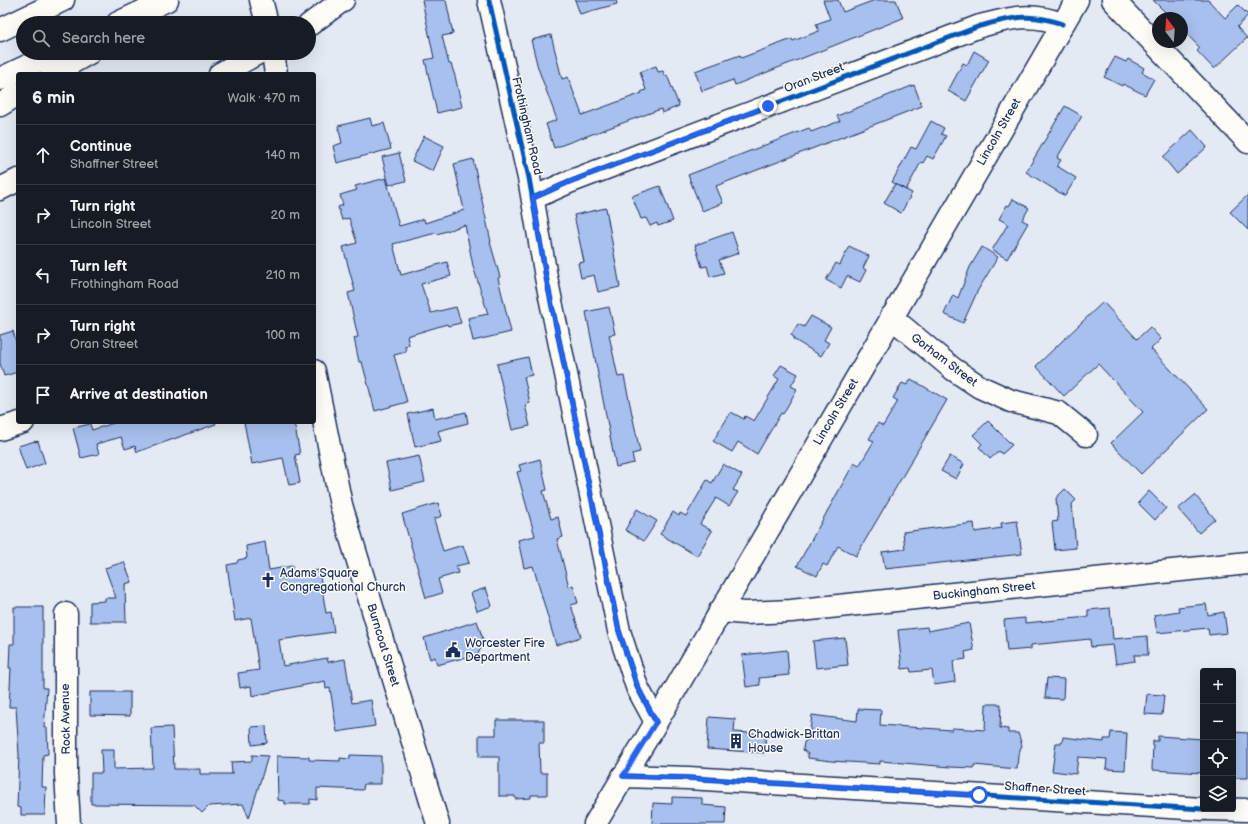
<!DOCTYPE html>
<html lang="en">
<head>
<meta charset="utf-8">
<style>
  body { margin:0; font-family:"Balsamiq Sans",sans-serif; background:#242831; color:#f1f3f6 }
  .controls { position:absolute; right:12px; bottom:12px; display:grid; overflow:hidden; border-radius:4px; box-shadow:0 4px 16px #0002 }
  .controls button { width:36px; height:36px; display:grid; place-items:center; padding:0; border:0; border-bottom:1px solid #363941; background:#171b24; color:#f1f3f6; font:20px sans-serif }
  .compass { position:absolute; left:1152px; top:12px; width:36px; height:36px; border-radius:50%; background:#171b24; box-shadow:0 4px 16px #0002; rotate:343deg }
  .stop { position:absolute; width:12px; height:12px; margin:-9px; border:3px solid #2563eb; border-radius:50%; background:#fff }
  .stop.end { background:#2563eb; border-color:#fff; box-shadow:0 1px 4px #0008 }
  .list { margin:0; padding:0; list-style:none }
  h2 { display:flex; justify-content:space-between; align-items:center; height:52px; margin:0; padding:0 16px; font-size:17px }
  h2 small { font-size:13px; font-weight:400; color:#9ea1a6 }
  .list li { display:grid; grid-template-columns:26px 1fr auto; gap:12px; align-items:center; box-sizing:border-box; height:60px; padding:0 16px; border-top:1px solid #363941 }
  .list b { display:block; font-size:15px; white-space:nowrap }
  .list p { margin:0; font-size:13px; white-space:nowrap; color:#9ea1a6 }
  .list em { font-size:13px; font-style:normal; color:#9ea1a6 }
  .icon { flex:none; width:22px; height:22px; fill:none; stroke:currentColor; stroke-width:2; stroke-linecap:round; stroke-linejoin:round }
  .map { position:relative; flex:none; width:1248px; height:824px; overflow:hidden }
  .search { position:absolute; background:#171b24; box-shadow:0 4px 16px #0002; left:16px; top:16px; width:300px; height:44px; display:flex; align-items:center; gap:10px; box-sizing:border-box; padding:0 14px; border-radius:22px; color:#9ea1a6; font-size:15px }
  .panel { position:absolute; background:#171b24; box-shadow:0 4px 16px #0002; left:16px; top:72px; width:300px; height:352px; border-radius:4px }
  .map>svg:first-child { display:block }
  .building { fill:#a8c0ee; stroke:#1b2f5e }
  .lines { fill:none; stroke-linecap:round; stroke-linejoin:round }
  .minor-casing { stroke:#1b2f5e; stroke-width:25 }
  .major-casing { stroke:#1b2f5e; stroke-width:25 }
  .highway-casing { stroke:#1b2f5e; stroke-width:25 }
  .minor { stroke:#fdfcf7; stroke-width:22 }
  .major { stroke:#fdfcf7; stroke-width:22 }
  .highway { stroke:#fdfcf7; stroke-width:22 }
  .cycleway-casing { stroke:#fdfcf7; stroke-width:8 }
  .cycleway { stroke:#0057b8; stroke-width:5 }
  .route { stroke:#2563eb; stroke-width:5 }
  .labels { text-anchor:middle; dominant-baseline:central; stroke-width:3; stroke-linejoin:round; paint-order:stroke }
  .street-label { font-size:12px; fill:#1b2f5e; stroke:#fdfcf7 }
  .poi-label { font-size:12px; fill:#1b2f5e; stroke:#fdfcf7; text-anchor:start }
</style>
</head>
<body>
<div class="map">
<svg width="1248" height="824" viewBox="0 0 1248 824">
  <rect width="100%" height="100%" fill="#e4eaf4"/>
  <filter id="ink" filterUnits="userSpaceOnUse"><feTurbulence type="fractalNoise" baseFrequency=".025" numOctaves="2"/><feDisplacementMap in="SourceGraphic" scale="8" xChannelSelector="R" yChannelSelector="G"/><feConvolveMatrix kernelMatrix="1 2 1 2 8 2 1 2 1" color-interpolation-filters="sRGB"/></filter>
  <g filter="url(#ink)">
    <path class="building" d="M422,0H446L453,34L442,36L449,64H451L455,76L462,107L437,113L425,60L434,58Z
      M575,0H616L617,4L580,14Z
      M823,0H838L843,12L875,0H896L903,18L735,85L733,80L702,91L695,71L740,55L741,58L792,39L793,41L819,31L816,24L830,19Z
      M1153,0H1208L1225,18L1238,5L1248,15L1237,27L1247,38L1214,69L1197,51L1200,48L1182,29V18H1171Z
      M551,35L562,79L568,77L582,115L642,93L641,92L646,90L640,72L656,66L658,72L663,71L665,76L667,75L679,106L662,113L661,109L650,113L554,148L546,124L557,120L538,68L531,40Z
      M974,51L989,60L966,101L948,91L963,63L967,65Z
      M1115,57L1126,62L1128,59L1144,68L1142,72L1154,79L1145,95L1123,84L1122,86L1104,77Z
      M914,85L922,106L716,186L723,203L702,211L688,175L809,128L811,132L840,121L837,116Z
      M1065,106L1082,116L1057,158L1061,160L1057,166L1076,178L1065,196L1026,172Z
      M370,118L372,126L384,123L391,149L337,163L333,146L342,143L338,126Z
      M931,121L944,128L941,134L946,136L933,159L927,156L923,163L921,162L906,190L892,182L911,147L916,149Z
      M1192,130L1207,147L1177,174L1163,157Z
      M424,136L444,146L433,171L412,161Z
      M399,153L406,181L389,185L382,157Z
      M473,159L491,242H490L500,277L498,278L511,332L473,341L468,318L488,314L473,266L465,225L437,234L436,233L393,244L401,275L447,262L451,276L421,284L431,313L456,307L461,323L448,326L447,324L407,336L409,345L405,346L406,352L394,355L407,402L375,411L362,362H359L354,338L358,337L348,293L355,291L343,247L357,243L349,218L342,220L338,207L343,205L340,195L357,190L355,186L386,178L399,226L424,219L425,223L464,210L454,164Z
      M895,184L912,193L901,213L884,203Z
      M660,186L673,221L658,226L657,223L650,226L646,218L641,219L632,196Z
      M1248,195V230L1230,212Z
      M1013,199L1029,208L1022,220L1028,223L1007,259L992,250L1008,224L999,219L1007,205L1009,206Z
      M606,208L620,287L598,292L594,275L581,278L578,263L584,262L574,215Z
      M732,232L739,253L719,260L724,273L710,277L707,266L702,267L695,245Z
      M849,246L869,256L863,268L866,270L860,282L847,276L841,288L826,280L836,263L840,265Z
      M982,247L998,257L978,290L963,323L944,314L953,295L958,298L970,267Z
      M1103,302L1137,339L1150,327L1161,339L1151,349L1208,409L1141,474L1111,443L1143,412L1098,364L1064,396L1036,366Z
      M609,307L615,334L609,335L618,377L624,376L640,452L632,454L634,463L616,467L586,312Z
      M811,316L831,327L824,340L829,343L821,356L793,339L794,337L791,335L798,324L804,327Z
      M13,331L18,349V372L4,376L0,363V335Z
      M528,357L532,375L524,377L530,403L525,405L530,426L512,430L497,364Z
      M781,365L798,374L791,386L797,389L783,414L781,413L757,454L738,442L732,452L713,441L731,412L744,419L745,416L754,421L779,379L774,376Z
      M911,379L947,400L856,556L838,546L827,566L823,564L817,576L797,566L854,463L859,466L874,441L869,439L878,423L883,426L898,401L893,398L902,383L907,385Z
      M433,408L435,419L466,412L468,423L438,431L441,441L415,447L408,414Z
      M988,421L1012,445L1002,454L999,451L990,459L979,447L982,444L973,435Z
      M117,422H215L216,424L137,452L135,446L125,449L121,437L96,444L99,454L81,458L73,428L90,424L92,430Z
      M244,422H294L300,454L295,455L300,483L289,485L283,458L252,464Z
      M35,441V442L38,441L45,463L26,470L18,446Z
      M419,456L425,482L392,490L386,463Z
      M950,456L964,464L956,479L941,471Z
      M540,459L547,490L543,491L551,519L558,517L563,537L557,539L569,587L573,585L578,603L571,605L581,637L556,645L533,566L524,568L518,540L535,536L517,472L521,471L519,465Z
      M723,464L742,475L733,490L738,492L729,506L716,498L700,524L712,531L697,556L660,534L673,512L679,516L680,513L686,516L707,480L712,483Z
      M1065,489L1076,500L1072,504L1076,548L1055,550L1052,522L1058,521L1056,498Z
      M1149,491L1166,508L1155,520L1138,503Z
      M1195,495L1215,519L1199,533L1178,509Z
      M438,503L442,516L434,519L443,551L463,545L469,563L456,566L458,573L438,579L442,593L426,598L402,514Z
      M637,509L657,521L644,541L625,530Z
      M1017,521L1022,554L885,569L882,552L905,549L903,532L974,523L975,532L1002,528L1001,523Z
      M265,542L269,570L292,566L293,575L319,570L326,613L331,612L334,632L279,640L283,666L327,658L328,662L345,659L352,703L371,700L375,726L337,732L330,688L326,689L325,681L252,696L251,686L240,688L238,673L259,670L251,618L235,621L227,565L237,563L238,560L247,558L246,546Z
      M124,562L132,582L125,584L126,622H90V602L105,601V598H116L105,568Z
      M486,588L492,606L477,611L471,593Z
      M1206,604L1208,615L1224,612L1227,633L1209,635L1208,628L1157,633L1154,615L1179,611L1178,607Z
      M14,607H43V688H47L44,728H47L48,754L43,755L42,787H46L45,815H21V808L17,807L19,755L16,707H9L11,668H9L10,644H14Z
      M1110,608L1113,639L1147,636L1148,655H1134L1135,661L1116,664L1113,645L1091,647L1090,639L1031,645V649L1007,651L1004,620L1025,618V623L1088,617V610Z
      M477,621L484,642L478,654L437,665L435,657L430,659L424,638Z
      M969,623L974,650L965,652L966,659L953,661L955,682L934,685L932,670L911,672L910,668L902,669L898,630L927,627L928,631Z
      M845,638L848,665L816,668L813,641Z
      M787,650L789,675L759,678L760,685L746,687L742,655Z
      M1047,678L1064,679L1063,699L1045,698Z
      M90,692H130V716L90,715Z
      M1147,694L1164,695L1162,715L1145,714Z
      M986,704H1001L1000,728L1008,729V733H1018L1022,745L1018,755L1017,769L974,765V768L950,767L880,761V764L831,761L808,758V754L803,750L804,742L809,739L812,715L857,721L858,709L881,710L880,725L952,730V728L985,730Z
      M709,717L735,719L734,732L766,734L764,753L707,749Z
      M496,720H544V743H539L540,773H547V795H531V798L515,799V796H499V757H479V735H496Z
      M266,726L267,743L252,745L251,727Z
      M172,727L174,769H200V774H232L231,762L252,761V755L268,756L249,818L243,804L209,806L202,813L194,805L91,804V773H102L101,750H114V769L153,768L151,728Z
      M1111,732L1127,733L1125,770L1106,769L1107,759L1078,757L1076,774L1052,771L1056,743H1062L1063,737L1104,742V739H1110Z
      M1233,732L1248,733V778H1233Z
      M1158,736L1203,739V773L1152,770L1153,741H1158Z
      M350,755L381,756V784H364L363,790L317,788V800L310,799V804H285V801L278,800L277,756L309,757V760L340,761V758L350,759Z
      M672,797L702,798V805L726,807L725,824H652L653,803L672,804Z"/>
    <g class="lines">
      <g class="minor-casing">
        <path id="minor" d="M489,0L529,178L546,277L619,631L637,687L656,722
          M1113,0L1248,142
          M309,25L343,0
          M533,198L569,182L980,26C1011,18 1030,12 1062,24
          M891,317L953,369L980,387L1011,401L1059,413L1086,435
          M0,429L23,422
          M720,611L745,613L791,611L1248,563
          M66,614V774L69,824
          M623,776L688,778L1203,809
          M1209,809L1248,810"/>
      </g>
      <g class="major-casing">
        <path id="major" d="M261,0L267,23
          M273,53L276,74
          M314,371L341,505L438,824
          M595,824L651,731L1077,0"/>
      </g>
      <g class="highway-casing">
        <path id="highway" d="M118,23L167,0
          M0,30L63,0
          M52,74L89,53
          M220,74L258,53
          M0,79L55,53
          M0,105L18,94
          M0,189L18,180"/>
      </g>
      <use href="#minor" class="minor"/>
      <use href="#major" class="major"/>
      <use href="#highway" class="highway"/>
      <g class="cycleway-casing">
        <path id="cycleway" d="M489,0L529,178L546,277L619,631L637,687L656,722
          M533,198L569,182L980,26C1011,18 1030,12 1062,24
          M623,776L688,778L1203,809"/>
      </g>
      <use href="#cycleway" class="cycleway"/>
    </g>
  </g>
  <g class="lines" filter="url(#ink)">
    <path class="route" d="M768,106L569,182L533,198L546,277L619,631L638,687L656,722L623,776L688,778L979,795"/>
  </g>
  <defs>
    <g id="church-bare" transform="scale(1.2)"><path d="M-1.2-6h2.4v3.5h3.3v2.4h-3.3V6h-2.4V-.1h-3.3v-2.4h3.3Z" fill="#1b2f5e" stroke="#fdfcf7" stroke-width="2.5" paint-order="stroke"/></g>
    <g id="civic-bare" transform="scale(1.2)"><path d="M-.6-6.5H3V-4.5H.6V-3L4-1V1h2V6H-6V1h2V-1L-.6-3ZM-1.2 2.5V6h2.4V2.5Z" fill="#1b2f5e" stroke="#fdfcf7" stroke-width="2.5" paint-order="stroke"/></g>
    <g id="building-bare" transform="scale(1.2)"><path d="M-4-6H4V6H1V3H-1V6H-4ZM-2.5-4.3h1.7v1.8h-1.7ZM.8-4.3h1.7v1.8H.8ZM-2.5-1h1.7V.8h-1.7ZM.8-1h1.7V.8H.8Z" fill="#1b2f5e" stroke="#fdfcf7" stroke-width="2.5" paint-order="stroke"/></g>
  </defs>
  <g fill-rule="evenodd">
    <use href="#church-bare" x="268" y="580"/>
    <use href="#civic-bare" x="453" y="650"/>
    <use href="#building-bare" x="736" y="741"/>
  </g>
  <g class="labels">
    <g class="street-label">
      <text transform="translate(814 78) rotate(-21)">Oran Street</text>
      <text transform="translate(527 126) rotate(77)">Frothingham Road</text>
      <text transform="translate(999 132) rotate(-60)">Lincoln Street</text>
      <text transform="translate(944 360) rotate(37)">Gorham Street</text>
      <text transform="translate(836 412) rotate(-59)">Lincoln Street</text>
      <text transform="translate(984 591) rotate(-6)">Buckingham Street</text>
      <text transform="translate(383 645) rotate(73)">Burncoat Street</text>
      <text transform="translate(66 719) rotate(-91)">Rock Avenue</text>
      <text transform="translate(1045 789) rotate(4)">Shaffner Street</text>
    </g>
    <g class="poi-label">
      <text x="280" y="573">Adams Square<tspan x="280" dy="14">Congregational Church</tspan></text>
      <text x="465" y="643">Worcester Fire<tspan x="465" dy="14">Department</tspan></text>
      <text x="748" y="734">Chadwick-Brittan<tspan x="748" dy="14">House</tspan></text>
    </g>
  </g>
</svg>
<div class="controls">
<button>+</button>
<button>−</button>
<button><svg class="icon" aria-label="locate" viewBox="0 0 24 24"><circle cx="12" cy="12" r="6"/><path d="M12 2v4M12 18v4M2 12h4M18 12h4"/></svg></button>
<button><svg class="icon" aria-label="layers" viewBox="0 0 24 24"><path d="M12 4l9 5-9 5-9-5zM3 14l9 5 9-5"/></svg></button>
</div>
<svg class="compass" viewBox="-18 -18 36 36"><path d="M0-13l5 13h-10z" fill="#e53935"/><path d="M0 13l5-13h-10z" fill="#9ea1a6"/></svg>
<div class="stop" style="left:979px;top:795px"></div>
<div class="stop end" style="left:768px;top:106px"></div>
<div class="search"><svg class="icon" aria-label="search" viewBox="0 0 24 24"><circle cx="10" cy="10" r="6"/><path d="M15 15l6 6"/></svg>Search here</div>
<section class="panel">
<h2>6 min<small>Walk · 470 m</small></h2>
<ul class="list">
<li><svg class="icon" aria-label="ahead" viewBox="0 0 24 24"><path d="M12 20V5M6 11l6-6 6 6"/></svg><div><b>Continue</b><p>Shaffner Street</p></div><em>140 m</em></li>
<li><svg class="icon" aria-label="right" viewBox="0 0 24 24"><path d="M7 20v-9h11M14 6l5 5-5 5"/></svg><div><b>Turn right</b><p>Lincoln Street</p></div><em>20 m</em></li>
<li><svg class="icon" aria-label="left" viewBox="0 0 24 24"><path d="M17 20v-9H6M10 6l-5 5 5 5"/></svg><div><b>Turn left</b><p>Frothingham Road</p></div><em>210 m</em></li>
<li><svg class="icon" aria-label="right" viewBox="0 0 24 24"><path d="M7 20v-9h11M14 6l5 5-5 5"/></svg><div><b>Turn right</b><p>Oran Street</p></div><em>100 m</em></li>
<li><svg class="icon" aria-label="arrive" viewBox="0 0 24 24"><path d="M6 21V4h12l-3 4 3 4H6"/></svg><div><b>Arrive at destination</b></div></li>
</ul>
</section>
</div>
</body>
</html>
